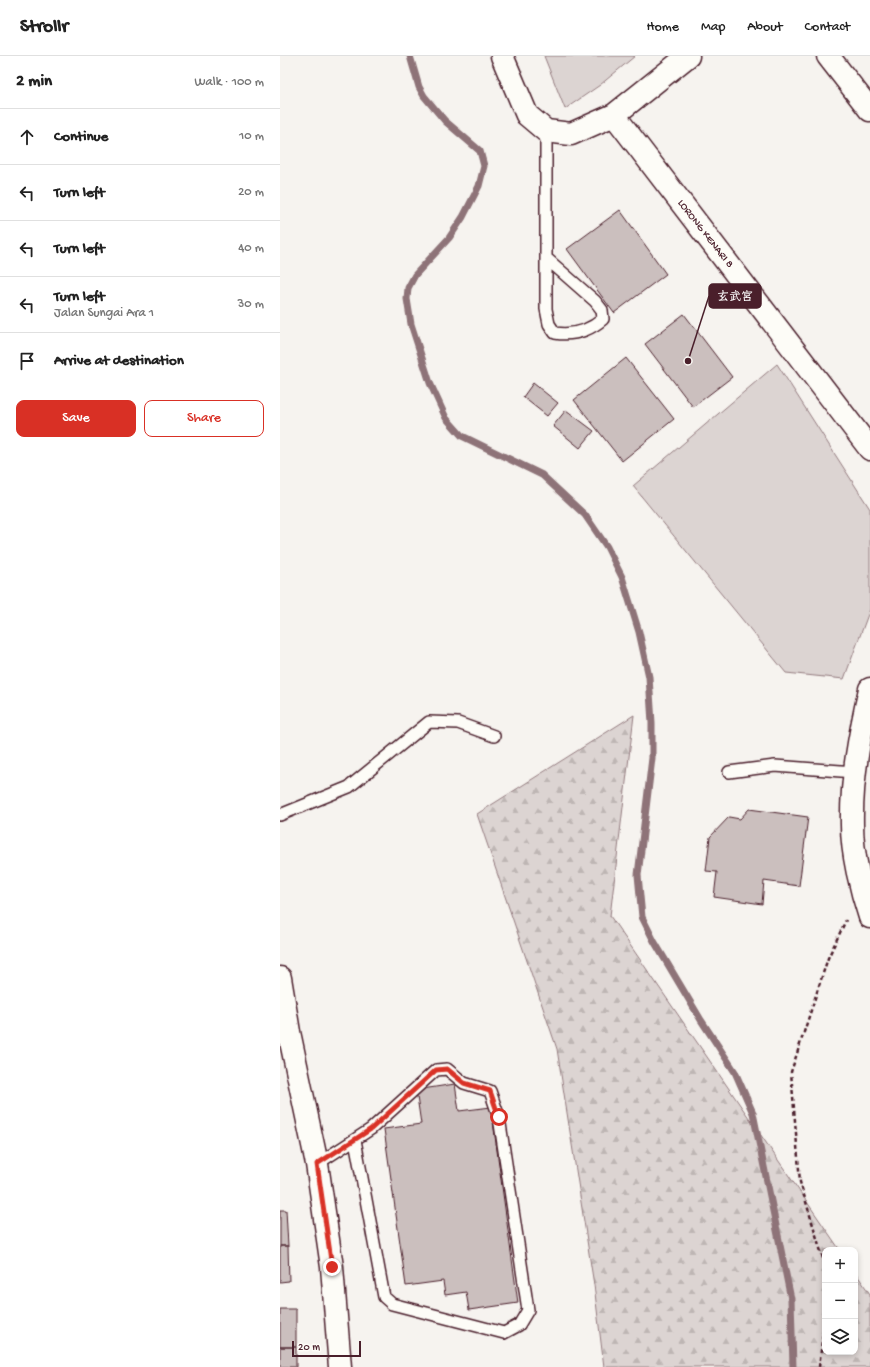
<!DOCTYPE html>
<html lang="en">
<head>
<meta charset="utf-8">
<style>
  body { margin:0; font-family:"Gochi Hand","LXGW WenKai TC",sans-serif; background:#f2f2f2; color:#222 }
  .controls { position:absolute; right:12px; bottom:12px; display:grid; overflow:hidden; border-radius:8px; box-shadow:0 2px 6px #0003 }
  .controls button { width:36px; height:36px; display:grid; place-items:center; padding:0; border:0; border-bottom:1px solid #e0e0e0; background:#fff; color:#222; font:20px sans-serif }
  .scale { position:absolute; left:12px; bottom:10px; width:69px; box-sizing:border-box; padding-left:4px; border:2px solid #4a1f2b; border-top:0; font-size:11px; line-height:14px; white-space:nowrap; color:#4a1f2b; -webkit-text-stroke:3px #fdfcf7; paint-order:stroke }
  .stop { position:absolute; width:12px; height:12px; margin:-9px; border:3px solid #d93025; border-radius:50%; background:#fff }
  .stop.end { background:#d93025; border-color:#fff; box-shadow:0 1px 4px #0008 }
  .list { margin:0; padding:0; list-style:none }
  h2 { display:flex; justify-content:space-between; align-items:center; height:52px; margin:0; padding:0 16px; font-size:17px }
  h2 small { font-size:13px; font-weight:400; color:#767676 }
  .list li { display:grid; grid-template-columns:26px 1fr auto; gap:12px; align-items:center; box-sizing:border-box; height:56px; padding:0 16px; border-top:1px solid #e0e0e0 }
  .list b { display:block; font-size:15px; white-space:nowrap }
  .list p { margin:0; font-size:13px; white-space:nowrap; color:#767676 }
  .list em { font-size:13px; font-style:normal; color:#767676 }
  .actions { display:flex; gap:8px; padding:12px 16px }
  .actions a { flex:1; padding:9px 0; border:1px solid #d93025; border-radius:8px; text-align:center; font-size:14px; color:#d93025 }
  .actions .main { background:#d93025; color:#fff }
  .icon { flex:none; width:22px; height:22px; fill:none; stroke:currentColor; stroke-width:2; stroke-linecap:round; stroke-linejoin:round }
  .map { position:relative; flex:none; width:590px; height:1311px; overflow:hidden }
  header { display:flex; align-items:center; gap:24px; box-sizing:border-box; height:56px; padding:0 20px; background:#fff; border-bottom:1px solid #e0e0e0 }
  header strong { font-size:19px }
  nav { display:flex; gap:22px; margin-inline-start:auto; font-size:14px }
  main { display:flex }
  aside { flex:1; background:#fff }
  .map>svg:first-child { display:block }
  .forest { fill:url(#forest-firs); stroke:#937a7e }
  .park { fill:#dcd4d2; stroke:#937a7e }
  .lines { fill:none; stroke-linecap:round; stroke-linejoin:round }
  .stream { stroke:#8e7378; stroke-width:7 }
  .building { fill:#cbbfbe; stroke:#4a1f2b }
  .lane-casing { stroke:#4a1f2b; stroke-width:14 }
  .street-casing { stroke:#4a1f2b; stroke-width:25 }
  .secondary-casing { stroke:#4a1f2b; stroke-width:25 }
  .path { stroke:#4a1f2b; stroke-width:2.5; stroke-dasharray:4 3; stroke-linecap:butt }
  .lane { stroke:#fdfcf7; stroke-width:11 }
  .street { stroke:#fdfcf7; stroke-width:22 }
  .secondary { stroke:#fdfcf7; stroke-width:22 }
  .route { stroke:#d93025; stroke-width:5 }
  .labels { text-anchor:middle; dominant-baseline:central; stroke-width:3.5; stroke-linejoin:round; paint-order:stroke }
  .street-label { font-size:11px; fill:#4a1f2b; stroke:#fdfcf7 }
  .leader { fill:none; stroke:#4a1f2b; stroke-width:1.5 }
  .callout-dot { fill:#4a1f2b; stroke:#fdfcf7; stroke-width:1.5 }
  .callout { fill:#4a1f2b; stroke:#4a1f2b; stroke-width:1.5 }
  .callout-label { font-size:12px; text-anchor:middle; font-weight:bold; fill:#fff }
</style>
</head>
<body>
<header>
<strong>Strollr</strong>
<nav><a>Home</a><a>Map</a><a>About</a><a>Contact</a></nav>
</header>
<main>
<aside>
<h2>2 min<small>Walk · 100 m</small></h2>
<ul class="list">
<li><svg class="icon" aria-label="ahead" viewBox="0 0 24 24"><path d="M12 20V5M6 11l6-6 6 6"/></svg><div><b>Continue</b></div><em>10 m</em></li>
<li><svg class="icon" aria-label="left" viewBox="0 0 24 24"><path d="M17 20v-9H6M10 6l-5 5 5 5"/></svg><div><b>Turn left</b></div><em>20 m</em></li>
<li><svg class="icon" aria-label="left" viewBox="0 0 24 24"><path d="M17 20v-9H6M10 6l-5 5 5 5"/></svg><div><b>Turn left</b></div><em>40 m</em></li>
<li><svg class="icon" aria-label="left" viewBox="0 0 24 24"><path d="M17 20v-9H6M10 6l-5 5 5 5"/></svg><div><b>Turn left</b><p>Jalan Sungai Ara 1</p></div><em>30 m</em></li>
<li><svg class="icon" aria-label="arrive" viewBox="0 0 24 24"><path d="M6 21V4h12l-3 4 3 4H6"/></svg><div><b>Arrive at destination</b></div></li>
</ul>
<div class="actions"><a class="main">Save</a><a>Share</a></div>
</aside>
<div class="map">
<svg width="590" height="1311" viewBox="0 0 590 1311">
  <defs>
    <pattern id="forest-firs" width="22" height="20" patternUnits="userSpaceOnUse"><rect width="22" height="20" fill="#dcd4d2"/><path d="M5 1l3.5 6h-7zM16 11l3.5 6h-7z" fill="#beb6b4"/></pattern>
  </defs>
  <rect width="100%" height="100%" fill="#f6f3ef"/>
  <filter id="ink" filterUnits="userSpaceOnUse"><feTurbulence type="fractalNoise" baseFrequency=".025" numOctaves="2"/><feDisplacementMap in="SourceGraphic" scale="8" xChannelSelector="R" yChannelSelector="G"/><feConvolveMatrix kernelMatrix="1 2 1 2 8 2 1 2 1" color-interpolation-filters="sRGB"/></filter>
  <g filter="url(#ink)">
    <path class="forest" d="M354,659L330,860L560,1194H545V1296H575V1216L590,1238V1311H324L314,1229L277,993L197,758Z"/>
    <path class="park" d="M264,0H355L320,29L285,53Z
      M497,308L590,453V553L564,623L506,617L353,430Z"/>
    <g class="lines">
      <path class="stream" d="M130,0L139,31L144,40L165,65L200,95L204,110L199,130L183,161L169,182L135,219L128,232L127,243L131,268L150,327L166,362L182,380L262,419L305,459L327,491L342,521L359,576L369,621L372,667V702L358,819L362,861L374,885L421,964L455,1016L473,1057L511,1243L513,1311"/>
    </g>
    <path class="building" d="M340,154L386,218L334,257L287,193Z
      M404,258L452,321L413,351L365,288Z
      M346,302L394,363L342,405L294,344Z
      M253,327L278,347L267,360L243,341Z
      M286,354L314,375L300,392L273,370Z
      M469,753L528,761L519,830L484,825L482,848L434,841L437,816L426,815L430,781L449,761L460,763Z
      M175,1028L179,1055L211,1051L238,1247L189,1254L186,1236L165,1239L163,1225L126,1230L104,1073L141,1068L136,1034Z
      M0,1154H6L8,1190H0Z
      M0,1190H8L9,1225L0,1226Z
      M0,1253H16V1291H0Z
      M0,1291H16V1311H0Z"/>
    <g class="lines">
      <g class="lane-casing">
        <path id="lane" d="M266,202L315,245L322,254L323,263C309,275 294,280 275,277L269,268L266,253V75
          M449,716L495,710L574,716
          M0,759L69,731L149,666L178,667L214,680
          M37,1108L91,1073L156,1014L167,1013L184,1027L210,1035L219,1061L248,1254L239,1269L224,1277L112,1248L104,1241L75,1084"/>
      </g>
      <g class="street-casing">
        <path id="street" d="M222,0L247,59L266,75L291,78L334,59L408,0
          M548,0L590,54
          M334,59L590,393
          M0,922L9,976L37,1108L52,1211L60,1311"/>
      </g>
      <g class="secondary-casing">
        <path id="secondary" d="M590,633C580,677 571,723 572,769C572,797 581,834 590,861"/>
      </g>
      <path class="path" d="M545,1209L520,1126L511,1016L548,902L566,864
        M539,1311L545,1261"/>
      <use href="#lane" class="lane"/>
      <use href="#street" class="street"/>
      <use href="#secondary" class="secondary"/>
    </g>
  </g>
  <g class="lines" filter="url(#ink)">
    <path class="route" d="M52,1211L37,1108L91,1073L156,1014L167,1013L184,1027L210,1035L219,1061"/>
  </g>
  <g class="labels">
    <g class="street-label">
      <text transform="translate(425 178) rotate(52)">LORONG KENARI 8</text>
    </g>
  </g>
  <path class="leader" d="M408 305L429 240"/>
  <circle class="callout-dot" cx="408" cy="305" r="4"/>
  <rect class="callout" x="429" y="228" width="52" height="24" rx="4"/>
  <g class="callout-label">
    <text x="455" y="244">玄武宫</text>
  </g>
</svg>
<div class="controls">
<button>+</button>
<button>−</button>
<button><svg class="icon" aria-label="layers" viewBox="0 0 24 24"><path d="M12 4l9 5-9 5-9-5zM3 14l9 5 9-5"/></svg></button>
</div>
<div class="scale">20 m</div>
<div class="stop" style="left:219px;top:1061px"></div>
<div class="stop end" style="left:52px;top:1211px"></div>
</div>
</main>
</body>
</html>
